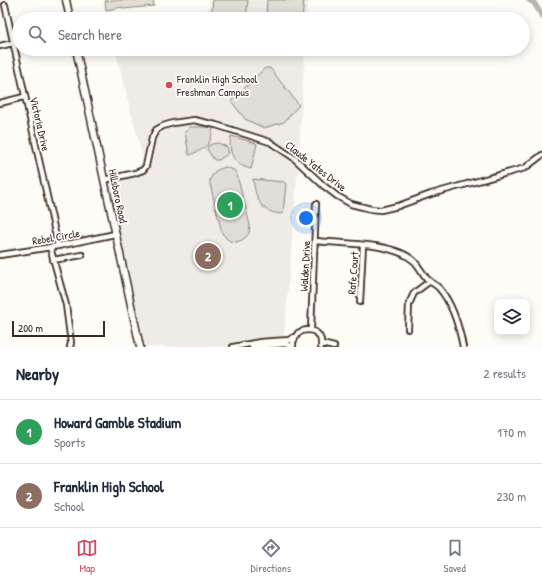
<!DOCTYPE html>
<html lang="en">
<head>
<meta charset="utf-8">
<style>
  body { margin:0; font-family:"Patrick Hand",sans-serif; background:#f6f6f7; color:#1f2937 }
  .controls { position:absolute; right:12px; bottom:12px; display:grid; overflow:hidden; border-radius:8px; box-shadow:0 2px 10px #0003 }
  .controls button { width:36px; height:36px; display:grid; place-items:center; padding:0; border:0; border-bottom:1px solid #e0e1e3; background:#fff; color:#1f2937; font:20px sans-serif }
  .scale { position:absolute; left:12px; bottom:10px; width:93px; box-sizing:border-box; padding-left:4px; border:2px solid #3b2a1e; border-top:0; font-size:11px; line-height:14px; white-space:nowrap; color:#3b2a1e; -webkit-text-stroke:3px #fdfcf7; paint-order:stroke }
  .you { position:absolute; left:306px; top:218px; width:14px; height:14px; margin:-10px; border:3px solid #fff; border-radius:50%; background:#1a73e8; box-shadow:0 0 0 6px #1a73e833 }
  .badge { display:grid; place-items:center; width:26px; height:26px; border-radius:50%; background:#d1495b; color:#fff; font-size:13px; font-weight:700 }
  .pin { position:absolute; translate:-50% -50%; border:2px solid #fff; box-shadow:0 1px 4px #0006 }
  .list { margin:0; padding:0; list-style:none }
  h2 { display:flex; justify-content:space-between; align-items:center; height:52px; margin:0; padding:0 16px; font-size:17px }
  h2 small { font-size:13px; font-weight:400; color:#747a83 }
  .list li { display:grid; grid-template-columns:26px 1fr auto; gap:12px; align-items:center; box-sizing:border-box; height:64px; padding:0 16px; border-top:1px solid #e0e1e3 }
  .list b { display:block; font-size:15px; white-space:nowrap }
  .list p { margin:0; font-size:13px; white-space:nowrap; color:#747a83 }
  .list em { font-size:13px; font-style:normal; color:#747a83 }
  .icon { flex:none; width:22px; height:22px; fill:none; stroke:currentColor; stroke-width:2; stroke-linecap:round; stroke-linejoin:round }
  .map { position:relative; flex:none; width:542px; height:347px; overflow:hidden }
  .search { position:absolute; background:#fff; box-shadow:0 2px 10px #0003; left:12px; right:12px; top:12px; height:44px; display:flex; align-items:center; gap:10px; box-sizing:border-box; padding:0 14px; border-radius:22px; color:#747a83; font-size:15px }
  .sheet { height:180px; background:#fff }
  nav { display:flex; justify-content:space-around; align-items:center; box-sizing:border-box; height:56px; border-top:1px solid #e0e1e3; background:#fff; font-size:11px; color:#747a83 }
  nav a { display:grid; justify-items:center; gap:2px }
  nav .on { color:#d1495b }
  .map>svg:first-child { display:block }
  .built { fill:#efece7 }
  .green { fill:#e1ded7; stroke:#8e847a }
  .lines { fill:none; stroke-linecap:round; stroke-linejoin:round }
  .river { stroke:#bbb4ad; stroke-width:5.5 }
  .minor-casing { stroke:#3b2a1e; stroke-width:8 }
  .major-casing { stroke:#3b2a1e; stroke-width:9 }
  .minor { stroke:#fdfcf7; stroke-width:4.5 }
  .major { stroke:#fdfcf7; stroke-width:6 }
  .poi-dot { fill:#d1495b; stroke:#fdfcf7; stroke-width:1.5 }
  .labels { text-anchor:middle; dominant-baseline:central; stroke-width:3.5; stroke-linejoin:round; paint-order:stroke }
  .poi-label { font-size:11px; fill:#3b2a1e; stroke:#fdfcf7; text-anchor:start }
  .street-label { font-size:11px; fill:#3b2a1e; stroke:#fdfcf7 }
</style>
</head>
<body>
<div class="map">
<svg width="542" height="347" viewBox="0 0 542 347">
  <rect width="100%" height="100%" fill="#fdfcf7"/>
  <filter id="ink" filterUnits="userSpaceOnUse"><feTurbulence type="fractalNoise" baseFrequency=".025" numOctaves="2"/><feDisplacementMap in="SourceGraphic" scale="8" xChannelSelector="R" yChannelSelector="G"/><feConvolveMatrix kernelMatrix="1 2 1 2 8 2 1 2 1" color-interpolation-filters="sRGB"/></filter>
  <g filter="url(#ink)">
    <path class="built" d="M210,0H308L306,19H207Z
      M115,49H305L298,168L284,336L229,347H145L108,177L138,169L143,159Z"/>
    <path class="green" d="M111,0H153L154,6L123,9V7L106,10L105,1Z
      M213,0H248L246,19H211Z
      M267,0H304L302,19H266Z
      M265,68H270L299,105L284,122L264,128L245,119L231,101Z
      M190,127H213C211,145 206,149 189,155L185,132Z
      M231,136L256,143L257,144L251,169C234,165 228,154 231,136Z
      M218,143L227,147L229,153L219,160H214L207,149L208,146L212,144Z
      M225,167L234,170L237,175L250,225L249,233L246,237L242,240L236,242L230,241L226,238L222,233L210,184V179L215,171Z
      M253,179L284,182L286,184L283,214C260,213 256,199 253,179Z"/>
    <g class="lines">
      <path class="river" d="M529,0L534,3L542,16"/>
      <g class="minor-casing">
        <path id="minor" d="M5,5L58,246
          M0,46L13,43
          M0,103L24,97
          M104,180L135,173L143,170L146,166L152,138L156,130L163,126L173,123L194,120L216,125L270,142L294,158L324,186L337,196L351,204L371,209L381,210L398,206L431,194L525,168L542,155
          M315,241C343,244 393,242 414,261C420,267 423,275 429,281C432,283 436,285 439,288C453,304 459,326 463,347
          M50,247L66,305L71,343L70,347
          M0,255L58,246L115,234
          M53,260L82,255
          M360,302L363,245
          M311,329L316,204
          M408,329L409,304L414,293L430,281
          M322,344L334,347
          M233,347L260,342L289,340L294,337
          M252,347L285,344L288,345L292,347
          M293,347V342L298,333C310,326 323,332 321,347"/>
      </g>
      <g class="major-casing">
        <path id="major" d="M66,0L70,19
          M76,49L140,347"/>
      </g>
      <use href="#minor" class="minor"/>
      <use href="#major" class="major"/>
    </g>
  </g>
  <circle class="poi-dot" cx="169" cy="85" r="4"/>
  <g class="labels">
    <g class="poi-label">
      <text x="177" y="79">Franklin High School<tspan x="177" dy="13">Freshman Campus</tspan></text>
    </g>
    <g class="street-label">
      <text transform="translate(40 124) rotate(77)">Victoria Drive</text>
      <text transform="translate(316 166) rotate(38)">Claude Yates Drive</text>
      <text transform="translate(118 196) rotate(78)">Hillsboro Road</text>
      <text transform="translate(56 237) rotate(-10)">Rebel Circle</text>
      <text transform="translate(305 266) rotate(-87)">Walden Drive</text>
      <text transform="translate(353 273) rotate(-86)">Rafe Court</text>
    </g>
  </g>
</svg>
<div class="controls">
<button><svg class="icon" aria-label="layers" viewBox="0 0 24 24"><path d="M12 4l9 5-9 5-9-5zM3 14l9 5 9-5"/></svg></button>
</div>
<div class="scale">200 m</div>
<div class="you"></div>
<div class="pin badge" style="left:230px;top:205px;background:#2e9e5b">1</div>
<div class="pin badge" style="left:208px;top:256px;background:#8d6e63">2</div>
<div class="search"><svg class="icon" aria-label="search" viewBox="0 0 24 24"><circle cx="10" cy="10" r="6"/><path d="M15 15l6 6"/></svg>Search here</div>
</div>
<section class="sheet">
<h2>Nearby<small>2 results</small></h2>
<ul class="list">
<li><span class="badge" style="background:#2e9e5b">1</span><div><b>Howard Gamble Stadium</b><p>Sports</p></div><em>170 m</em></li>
<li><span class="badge" style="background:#8d6e63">2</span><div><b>Franklin High School</b><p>School</p></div><em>230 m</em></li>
</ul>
</section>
<nav>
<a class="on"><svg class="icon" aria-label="map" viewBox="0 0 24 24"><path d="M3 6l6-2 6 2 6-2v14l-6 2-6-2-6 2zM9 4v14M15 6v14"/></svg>Map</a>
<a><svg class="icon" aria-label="directions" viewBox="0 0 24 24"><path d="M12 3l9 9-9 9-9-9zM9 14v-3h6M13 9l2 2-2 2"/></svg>Directions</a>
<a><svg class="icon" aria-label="saved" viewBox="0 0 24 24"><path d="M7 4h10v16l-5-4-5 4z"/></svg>Saved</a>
</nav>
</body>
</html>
